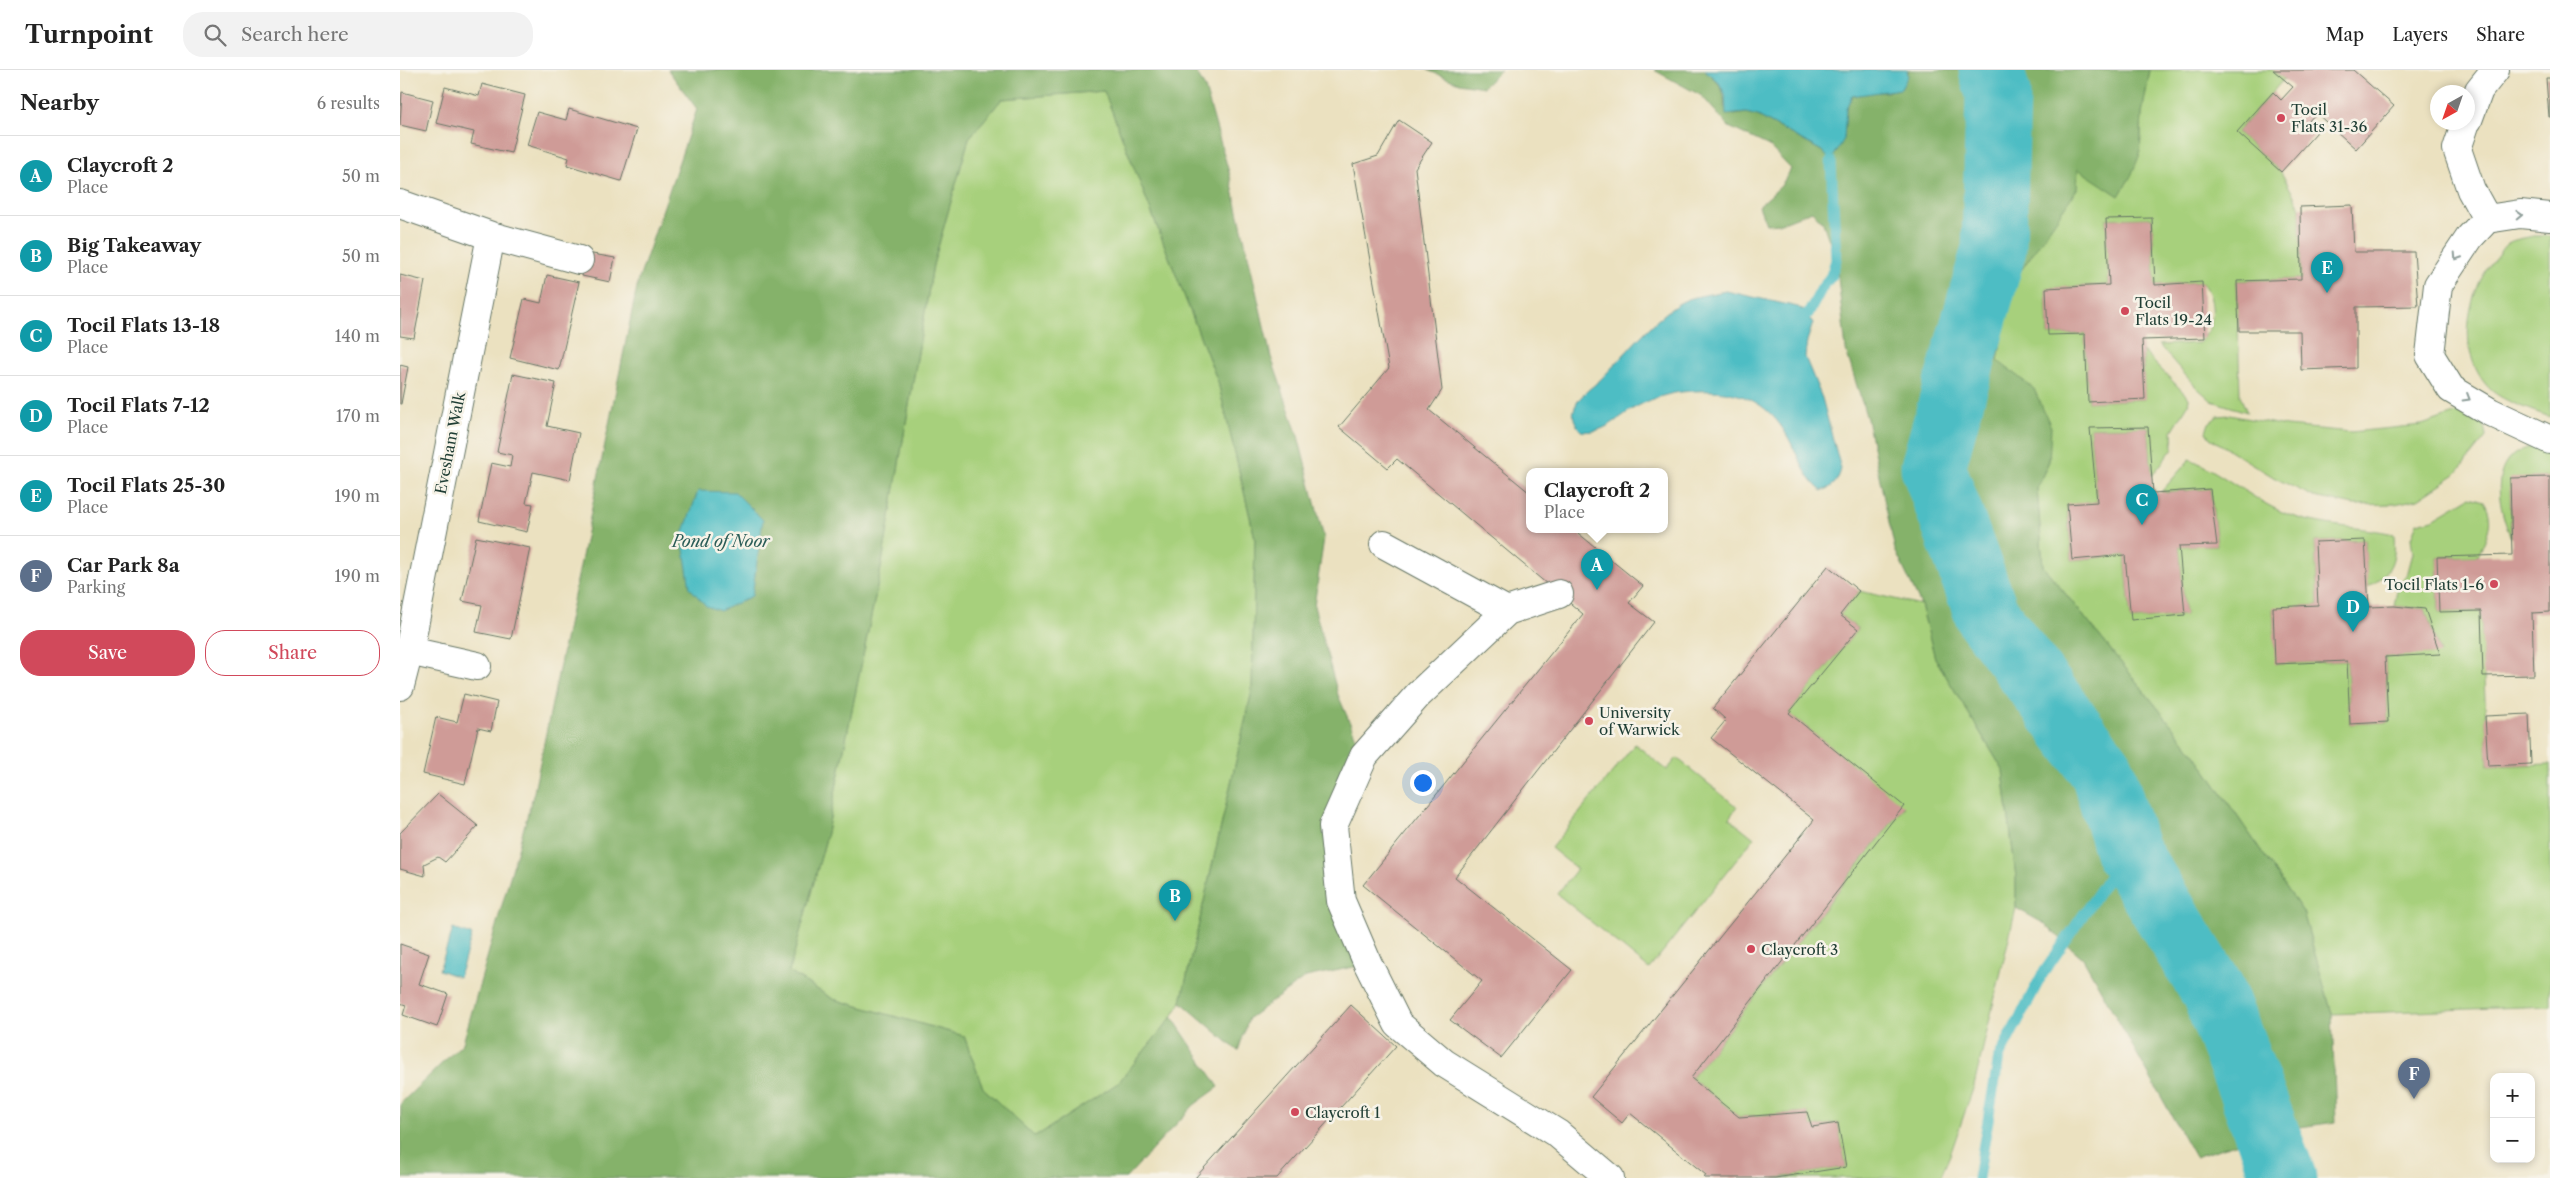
<!DOCTYPE html>
<html lang="en">
<head>
<meta charset="utf-8">
<style>
  body { margin:0; font-family:"Libre Caslon Text",serif; background:#f2f2f2; color:#222 }
  .controls { position:absolute; right:15px; bottom:15px; display:grid; overflow:hidden; border-radius:10px; box-shadow:0 2px 8px #0003 }
  .controls button { width:45px; height:45px; display:grid; place-items:center; padding:0; border:0; border-bottom:1px solid #e0e0e0; background:#fff; color:#222; font:25px sans-serif }
  .compass { position:absolute; left:2030px; top:15px; width:45px; height:45px; border-radius:50%; background:#fff; box-shadow:0 2px 8px #0003; rotate:220deg }
  .you { position:absolute; left:1022px; top:712px; width:18px; height:18px; margin:-12px; border:4px solid #fff; border-radius:50%; background:#1a73e8; box-shadow:0 0 0 8px #1a73e833 }
  .badge { display:grid; place-items:center; width:32px; height:32px; border-radius:50%; background:#d1495b; color:#fff; font-size:16px; font-weight:700 }
  .pin { position:absolute; translate:-50% -41px; filter:drop-shadow(0 1px 2px #0008) }
  .pin::after { content:''; position:absolute; top:26px; width:18px; height:15px; background:inherit; clip-path:polygon(0 0,100% 0,50% 100%) }
  .popup { position:absolute; left:1126px; top:398px; width:142px; height:65px; box-sizing:border-box; display:grid; place-content:center; border-radius:10px; background:#fff; filter:drop-shadow(0 1px 4px #0005); font-size:16px; white-space:nowrap; color:#767676 }
  .popup b { font-size:19px; color:#222 }
  .popup::after { content:''; position:absolute; left:50%; top:100%; margin-left:-10px; border:10px solid transparent; border-top-color:#fff }
  .list { margin:0; padding:0; list-style:none }
  h2 { display:flex; justify-content:space-between; align-items:center; height:65px; margin:0; padding:0 20px; font-size:21px }
  h2 small { font-size:16px; font-weight:400; color:#767676 }
  .list li { display:grid; grid-template-columns:32px 1fr auto; gap:15px; align-items:center; box-sizing:border-box; height:80px; padding:0 20px; border-top:1px solid #e0e0e0 }
  .list b { display:block; font-size:19px; white-space:nowrap }
  .list p { margin:0; font-size:16px; white-space:nowrap; color:#767676 }
  .list em { font-size:16px; font-style:normal; color:#767676 }
  .actions { display:flex; gap:10px; padding:15px 20px }
  .actions a { flex:1; padding:11px 0; border:1px solid #d1495b; border-radius:20px; text-align:center; font-size:18px; color:#d1495b }
  .actions .main { background:#d1495b; color:#fff }
  .icon { flex:none; width:28px; height:28px; fill:none; stroke:currentColor; stroke-width:2; stroke-linecap:round; stroke-linejoin:round }
  .map { position:relative; flex:none; width:2150px; height:1108px; overflow:hidden }
  header { display:flex; align-items:center; gap:30px; box-sizing:border-box; height:70px; padding:0 25px; background:#fff; border-bottom:1px solid #e0e0e0 }
  header strong { font-size:24px }
  nav { display:flex; gap:28px; margin-inline-start:auto; font-size:18px }
  .search { width:350px; height:45px; background:#f2f2f2; display:flex; align-items:center; gap:12px; box-sizing:border-box; padding:0 18px; border-radius:20px; color:#767676; font-size:19px }
  main { display:flex }
  aside { flex:1; background:#fff }
  .map>svg:first-child { display:block }
  .green { fill:#a7d07b; stroke:#638658 }
  .forest { fill:#85b26b; stroke:#527850 }
  .water { fill:#4ebdc4; stroke:#367d7c }
  .lines { fill:none; stroke-linecap:round; stroke-linejoin:round }
  .stream { stroke:#4ebdc4; stroke-width:11 }
  .river { stroke:#4ebdc4; stroke-width:65 }
  .building { fill:#cf9b97 }
  .minor-casing { stroke:#667665; stroke-width:30 }
  .minor { stroke:#fff; stroke-width:28 }
  .oneway { stroke:#8f9e9a }
  .poi-dot { fill:#d1495b; stroke:#f7f3e8; stroke-width:2 }
  .labels { text-anchor:middle; dominant-baseline:central; stroke-width:5; stroke-linejoin:round; paint-order:stroke }
  .poi-label { font-size:15px; fill:#1f3d34; stroke:#f7f3e8; text-anchor:start }
  .street-label { font-size:15px; fill:#1f3d34; stroke:#f7f3e8 }
  .water-label { font-size:16px; font-style:italic; fill:#2b5d58; stroke:#f7f3e8 }
</style>
</head>
<body>
<header>
<strong>Turnpoint</strong>
<div class="search"><svg class="icon" aria-label="search" viewBox="0 0 24 24"><circle cx="10" cy="10" r="6"/><path d="M15 15l6 6"/></svg>Search here</div>
<nav><a>Map</a><a>Layers</a><a>Share</a></nav>
</header>
<main>
<aside>
<h2>Nearby<small>6 results</small></h2>
<ul class="list">
<li><span class="badge" style="background:#0f9aa8">A</span><div><b>Claycroft 2</b><p>Place</p></div><em>50 m</em></li>
<li><span class="badge" style="background:#0f9aa8">B</span><div><b>Big Takeaway</b><p>Place</p></div><em>50 m</em></li>
<li><span class="badge" style="background:#0f9aa8">C</span><div><b>Tocil Flats 13-18</b><p>Place</p></div><em>140 m</em></li>
<li><span class="badge" style="background:#0f9aa8">D</span><div><b>Tocil Flats 7-12</b><p>Place</p></div><em>170 m</em></li>
<li><span class="badge" style="background:#0f9aa8">E</span><div><b>Tocil Flats 25-30</b><p>Place</p></div><em>190 m</em></li>
<li><span class="badge" style="background:#5c6f8a">F</span><div><b>Car Park 8a</b><p>Parking</p></div><em>190 m</em></li>
</ul>
<div class="actions"><a class="main">Save</a><a>Share</a></div>
</aside>
<div class="map">
<svg width="2150" height="1108" viewBox="0 0 2150 1108">
  <rect width="100%" height="100%" fill="#f7f3e8"/>
  <filter id="ink" filterUnits="userSpaceOnUse"><feTurbulence type="fractalNoise" baseFrequency=".02" numOctaves="2"/><feDisplacementMap in="SourceGraphic" scale="10" xChannelSelector="R" yChannelSelector="G"/><feConvolveMatrix kernelMatrix="1 2 1 2 8 2 1 2 1" color-interpolation-filters="sRGB"/></filter>
  <filter id="wash" filterUnits="userSpaceOnUse"><feTurbulence type="fractalNoise" baseFrequency=".0096" numOctaves="4" result="noise"/><feDisplacementMap in="SourceGraphic" scale="20" xChannelSelector="R" yChannelSelector="G"/><feGaussianBlur stdDeviation="1.12" result="paint"/><feColorMatrix in="noise" values="0 0 0 0 0 0 0 0 0 0 0 0 0 0 0 0 0 1.4 0 .05"/><feComposite in="paint" operator="in"/></filter>
  <g filter="url(#wash)">
    <rect width="100%" height="100%" fill="#ebe1c0"/>
    <path class="green" d="M1750,0H1873L1884,9L1837,62L1881,102L1900,137L1901,209L1837,211L1840,326L1847,342L1812,331L1795,316L1759,275L1799,273C1802,269 1808,264 1809,259C1815,245 1813,223 1802,212L1755,215L1752,148L1706,149L1709,215L1646,218L1648,265L1685,264L1688,332L1744,329L1743,281L1789,328L1788,335L1772,361L1773,378L1752,406L1748,357L1690,358L1697,432L1667,435L1672,490L1725,485L1731,550L1785,545L1779,476L1817,475L1810,419L1761,422L1790,389C1825,404 1860,436 1895,447C1927,457 1962,457 1994,464C1996,492 1992,502 1967,518L1965,470L1915,472L1918,535L1873,538L1876,594L1947,591L1950,654L1988,652L1985,587L2040,583L2025,539L1994,536L1998,516L2008,502L2013,483L2011,468L2017,453L2033,449L2070,427L2084,431C2096,451 2086,467 2078,486L2037,487L2039,542L2081,541L2088,696L2150,694V936L1932,944L1903,842L1794,683L1643,496L1637,418L1649,391L1598,291L1609,218L1640,172L1678,99L1740,84L1742,43Z
      M704,21L818,312L855,468L852,621L781,932L772,947L718,1013L635,1067L583,1018L564,966L433,929L389,902L425,772L482,493L533,195L569,68L602,29Z
      M2133,166H2150V347C2134,341 2104,332 2091,320C2055,285 2066,223 2095,188C2099,184 2103,176 2108,173C2114,169 2126,168 2133,166Z
      M2057,343C2075,342 2085,350 2086,367L2056,404L2018,429L1995,434L1954,435L1914,427L1875,408L1810,368L1806,362L1809,353L1818,346L1829,345L1886,356L1951,362L2022,355Z
      M2145,375L2150,376V407L2110,409L2111,468C2095,429 2087,378 2145,375Z
      M1459,521L1521,535L1535,588L1603,700L1616,807V838L1574,1016L1550,1085L1540,1108H1375L1446,1097L1438,1053L1412,1057L1407,1042L1339,1047L1291,1008L1504,737L1389,643L1458,559L1440,545Z
      M1235,674L1267,700L1277,688L1337,737L1329,748L1354,768L1249,899L1157,824L1177,799L1151,778Z"/>
    <path class="forest" d="M268,0H795L805,18L830,106L871,287L898,366L924,468L914,536L938,625L964,686L933,756L968,894L906,907L849,948L838,981L781,932L852,621L855,468L818,312L704,21L602,29L569,68L533,195L482,493L425,772L389,902L433,929L564,966L583,1018L635,1067L718,1013L772,947L819,1017L794,1035L726,1108H0L1,1033L63,973L134,722L238,212L297,39Z
      M1027,0H1101L1083,17L1059,13Z
      M1254,0H1305C1318,12 1326,19 1324,37L1334,45L1346,43L1358,46L1422,81L1444,69L1446,38L1452,26L1467,22H1488L1508,6V0H1750L1742,43L1740,84L1731,106L1719,126L1678,99L1677,119L1609,218L1598,291L1634,319L1651,357L1649,391L1637,418L1643,496L1794,683L1903,842L1932,944L1936,1052L1878,1060L1795,1087L1683,888L1643,853L1616,838V807L1603,700L1535,588L1521,535L1495,480L1467,349L1446,280L1436,190L1423,153L1412,141L1381,153L1366,154L1359,136L1381,116L1391,99L1369,76L1329,57L1302,26Z"/>
    <path class="water" d="M1305,0H1507L1508,6L1501,19L1452,26L1446,38L1444,69L1431,91L1422,81L1358,46L1346,43L1326,45L1325,24L1319,13Z
      M1326,221L1398,237L1408,244L1413,253L1407,271L1405,287L1422,328L1441,399C1438,411 1434,417 1422,421C1408,411 1401,393 1393,377C1369,326 1334,317 1281,322C1265,324 1245,331 1231,340C1214,351 1203,364 1181,361C1175,353 1171,346 1175,337C1180,324 1192,318 1201,309C1226,284 1248,254 1278,234C1291,226 1311,224 1326,221Z
      M298,421L335,422L363,450L352,526L320,541L306,536L290,518L282,467Z
      M53,859L72,865L59,907L39,900Z"/>
    <g class="lines">
      <path class="stream" d="M1408,244L1422,218L1431,206L1436,190L1431,91
        M1578,1108L1599,987L1642,905L1727,781"/>
      <path class="river" d="M1591,0L1598,23L1594,179L1533,397L1588,547L1702,700L1727,781L1813,921L1884,1108"/>
    </g>
    <g id="blocks">
      <path class="building" d="M1873,0H1953L1994,36L1956,79L1916,43L1907,53L1917,62L1881,102L1837,62L1873,22L1881,30L1893,17Z
        M2146,8H2150V47H2149Z
        M82,14L125,25L111,83L71,74L74,62L36,53L45,17L79,26Z
        M2,22L33,30L26,61L0,55Z
        M169,39L237,59L221,111L167,95L169,88L127,75L137,42L166,50Z
        M999,50L1032,72L1015,98L1042,320L1029,340L1130,423V459H1173L1243,516L1229,533L1254,552L1055,807L1172,900L1101,988L1050,950L1082,911L963,815L1183,544L997,389L988,398L939,357L989,298L953,94L978,86Z
        M1952,135L1954,182H2014L2018,236L1956,237V298L1901,300L1900,261H1839L1837,211L1901,209L1900,137Z
        M1752,148L1755,215L1802,212L1805,268L1742,270L1745,329L1688,332L1685,264L1648,265L1646,218L1709,215L1706,149Z
        M187,183L215,188L210,212L182,206Z
        M0,205L25,211L14,268L0,266Z
        M147,205L179,212L159,300L110,288L124,229L141,233Z
        M0,295L8,297L1,334H0Z
        M113,304L156,313L147,356L179,363L170,410L133,402L126,433L133,434L127,462L79,451L91,393L110,397L112,385L97,382Z
        M1748,357L1753,423L1810,419L1817,475L1779,476L1785,545L1731,550L1725,485L1672,490L1667,434L1697,432L1690,358Z
        M2150,407V542L2132,543L2134,605L2083,606L2081,541L2039,542L2037,487L2112,485L2110,408Z
        M76,467L130,478L111,569L76,562L82,535L62,531Z
        M1965,470L1969,537L1994,536L2025,539L2040,584L1985,587L1988,652L1950,654L1947,591L1875,594L1873,537L1918,535L1915,472Z
        M1428,496L1459,521L1440,545L1458,559L1389,643L1504,736L1291,1008L1339,1047L1407,1042L1412,1057L1438,1053L1446,1097L1375,1108H1304L1306,1105L1230,1043L1222,1053L1191,1027L1414,750L1311,668L1326,650L1313,638Z
        M64,624L97,632L91,661L78,658L65,714L23,704L36,647L57,652Z
        M2129,644L2131,694L2088,696L2085,646Z
        M38,724L78,756L45,792L38,787L24,794L25,806L0,799V763Z
        M0,874L29,884L19,914L48,924L37,957L3,945L6,935L0,933Z
        M951,935L996,976L877,1108H795Z"/>
    </g>
  </g>
  <g filter="url(#ink)">
    <use href="#blocks" fill-opacity="0" stroke="#667665" stroke-width="1"/>
    <g class="lines">
      <g class="minor-casing">
        <path id="minor" d="M2068,50L2079,20L2095,0
          M2066,52L2057,79L2071,120L2087,149
          M0,134L91,166L179,190
          M2150,147L2120,144L2087,149L2070,167L2038,215L2030,285L2051,319L2090,342L2150,370
          M984,474L1107,541
          M1159,524L1107,541L1018,625L964,686L933,756L941,831L968,894L998,954L1044,993L1158,1064L1210,1108
          M9,581L77,596
          M0,616L9,581L91,166"/>
      </g>
      <use href="#minor" class="minor"/>
    </g>
    <defs><path id="oneway-chevron" d="M-2-3.5L2.5 0L-2 3.5" fill="none" stroke-width="1.6" stroke-linecap="round" stroke-linejoin="round" transform="scale(1.25)"/></defs>
    <g class="oneway">
      <use href="#oneway-chevron" transform="translate(2119 145) rotate(-2)"/>
      <use href="#oneway-chevron" transform="translate(2057 187) rotate(123)"/>
      <use href="#oneway-chevron" transform="translate(2067 328) rotate(31)"/>
    </g>
  </g>
  <g class="poi-dot">
    <circle cx="1881" cy="48" r="5"/>
    <circle cx="1725" cy="241" r="5"/>
    <circle cx="2094" cy="514" r="5"/>
    <circle cx="1189" cy="651" r="5"/>
    <circle cx="1351" cy="879" r="5"/>
    <circle cx="895" cy="1042" r="5"/>
  </g>
  <g class="labels">
    <g class="poi-label">
      <text x="1891" y="39">Tocil<tspan x="1891" dy="17">Flats 31-36</tspan></text>
      <text x="1735" y="232">Tocil<tspan x="1735" dy="17">Flats 19-24</tspan></text>
      <text x="2084" y="514" text-anchor="end">Tocil Flats 1-6</text>
      <text x="1199" y="642">University<tspan x="1199" dy="17">of Warwick</tspan></text>
      <text x="1361" y="879">Claycroft 3</text>
      <text x="905" y="1042">Claycroft 1</text>
    </g>
    <g class="street-label">
      <text transform="translate(50 373) rotate(-79)">Evesham Walk</text>
    </g>
    <g class="water-label">
      <text x="321" y="471">Pond of Noor</text>
    </g>
  </g>
</svg>
<div class="controls">
<button>+</button>
<button>−</button>
</div>
<svg class="compass" viewBox="-18 -18 36 36"><path d="M0-13l5 13h-10z" fill="#e53935"/><path d="M0 13l5-13h-10z" fill="#767676"/></svg>
<div class="you"></div>
<div class="pin badge" style="left:1197px;top:520px;background:#0f9aa8">A</div>
<div class="popup"><b>Claycroft 2</b>Place</div>
<div class="pin badge" style="left:775px;top:851px;background:#0f9aa8">B</div>
<div class="pin badge" style="left:1742px;top:455px;background:#0f9aa8">C</div>
<div class="pin badge" style="left:1953px;top:562px;background:#0f9aa8">D</div>
<div class="pin badge" style="left:1927px;top:223px;background:#0f9aa8">E</div>
<div class="pin badge" style="left:2014px;top:1029px;background:#5c6f8a">F</div>
</div>
</main>
</body>
</html>
